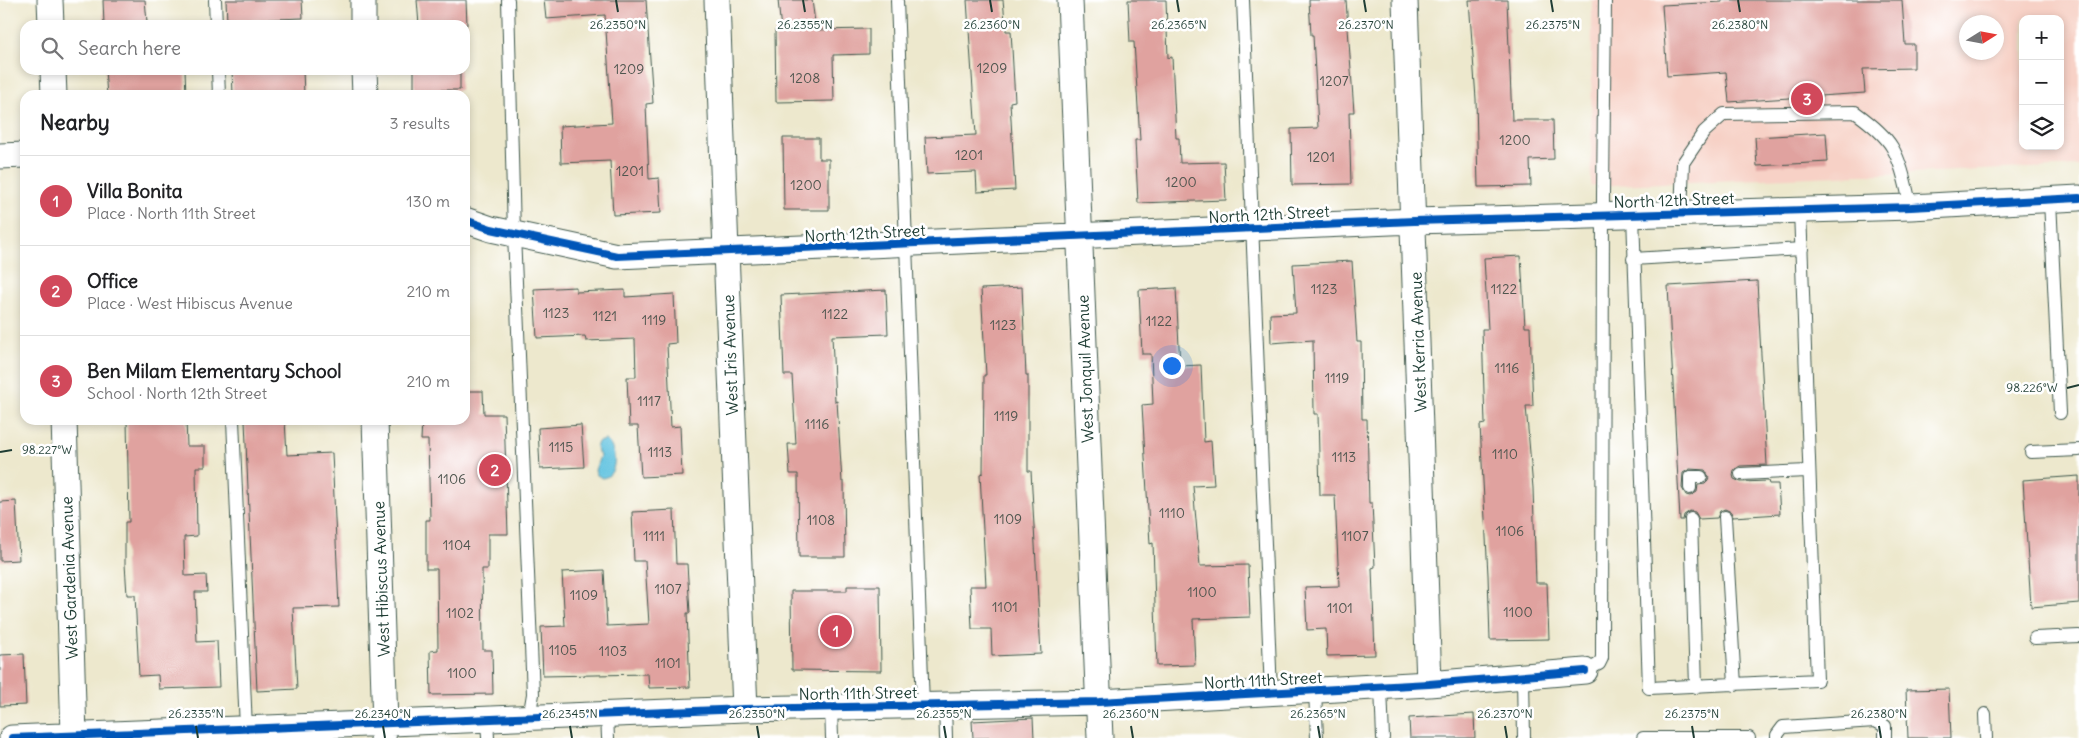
<!DOCTYPE html>
<html lang="en">
<head>
<meta charset="utf-8">
<style>
  body { margin:0; font-family:Delius,sans-serif; background:#f2f2f2; color:#202124 }
  .controls { position:absolute; right:15px; top:15px; display:grid; overflow:hidden; border-radius:10px; box-shadow:0 2px 8px #0003 }
  .controls button { width:45px; height:45px; display:grid; place-items:center; padding:0; border:0; border-bottom:1px solid #e0e0e0; background:#fff; color:#202124; font:25px sans-serif }
  .compass { position:absolute; left:1959px; top:15px; width:45px; height:45px; border-radius:50%; background:#fff; box-shadow:0 2px 8px #0003; rotate:79deg }
  .you { position:absolute; left:1171px; top:365px; width:18px; height:18px; margin:-12px; border:4px solid #fff; border-radius:50%; background:#1a73e8; box-shadow:0 0 0 8px #1a73e833 }
  .badge { display:grid; place-items:center; width:32px; height:32px; border-radius:50%; background:#d1495b; color:#fff; font-size:16px; font-weight:700 }
  .pin { position:absolute; translate:-50% -50%; border:2px solid #fff; box-shadow:0 1px 5px #0006 }
  .list { margin:0; padding:0; list-style:none }
  h2 { display:flex; justify-content:space-between; align-items:center; height:65px; margin:0; padding:0 20px; font-size:21px }
  h2 small { font-size:16px; font-weight:400; color:#757577 }
  .list li { display:grid; grid-template-columns:32px 1fr auto; gap:15px; align-items:center; box-sizing:border-box; height:90px; padding:0 20px; border-top:1px solid #e0e0e0 }
  .list b { display:block; font-size:19px; white-space:nowrap }
  .list p { margin:0; font-size:16px; white-space:nowrap; color:#757577 }
  .list em { font-size:16px; font-style:normal; color:#757577 }
  .icon { flex:none; width:28px; height:28px; fill:none; stroke:currentColor; stroke-width:2; stroke-linecap:round; stroke-linejoin:round }
  .map { position:relative; flex:none; width:2079px; height:738px; overflow:hidden }
  .search { position:absolute; background:#fff; box-shadow:0 2px 8px #0003; left:20px; top:20px; width:450px; height:55px; display:flex; align-items:center; gap:12px; box-sizing:border-box; padding:0 18px; border-radius:15px; color:#757577; font-size:19px }
  .panel { position:absolute; background:#fff; box-shadow:0 2px 8px #0003; left:20px; top:90px; width:450px; height:335px; border-radius:15px }
  .map>svg:first-child { display:block }
  .built { fill:#f7d1c6; fill-rule:evenodd }
  .water { fill:#62c3e0; stroke:#40808a }
  .building { fill:#e0a29f; fill-rule:evenodd }
  .lines { fill:none; stroke-linecap:round; stroke-linejoin:round }
  .service-casing { stroke:#3e574b; stroke-width:14 }
  .minor-casing { stroke:#3e574b; stroke-width:27 }
  .service { stroke:#fff; stroke-width:12 }
  .minor { stroke:#fff; stroke-width:25 }
  .cycleway-casing { stroke:#fff; stroke-width:11 }
  .cycleway { stroke:#0057b8; stroke-width:8 }
  .ticks { fill:none; stroke:#1f3d34; stroke-width:2 }
  .labels { text-anchor:middle; dominant-baseline:central; stroke-width:5; stroke-linejoin:round; paint-order:stroke }
  .number-label { font-size:14px; fill:#4f564f }
  .street-label { font-size:16px; fill:#1f3d34; stroke:#fff }
  .ticks-label { font-size:12px; text-anchor:middle; fill:#1f3d34; stroke:#fff; stroke-width:5; stroke-linejoin:round; paint-order:stroke }
</style>
</head>
<body>
<div class="map">
<svg width="2079" height="738" viewBox="0 0 2079 738">
  <rect width="100%" height="100%" fill="#fff"/>
  <filter id="ink" filterUnits="userSpaceOnUse"><feTurbulence type="fractalNoise" baseFrequency=".02" numOctaves="2"/><feDisplacementMap in="SourceGraphic" scale="10" xChannelSelector="R" yChannelSelector="G"/><feConvolveMatrix kernelMatrix="1 2 1 2 8 2 1 2 1" color-interpolation-filters="sRGB"/></filter>
  <filter id="wash" filterUnits="userSpaceOnUse"><feTurbulence type="fractalNoise" baseFrequency=".0096" numOctaves="4" result="noise"/><feDisplacementMap in="SourceGraphic" scale="20" xChannelSelector="R" yChannelSelector="G"/><feGaussianBlur stdDeviation="1.12" result="paint"/><feColorMatrix in="noise" values="0 0 0 0 0 0 0 0 0 0 0 0 0 0 0 0 0 1.4 0 .05"/><feComposite in="paint" operator="in"/></filter>
  <g filter="url(#wash)">
    <rect width="100%" height="100%" fill="#ede8cd"/>
    <path class="built" d="M1592,0H2079V166L1591,186ZM2023,19H2060V146H2023ZM1966,22H1996V52H1966Z"/>
    <path class="water" d="M605,440C617,446 619,477 602,478L597,475L595,470L600,456L596,448L598,442Z"/>
    <g id="blocks">
      <path class="building" d="M103,0H145L147,22L104,25Z
        M226,0H302L303,18L227,21Z
        M417,0H466L467,25H419Z
        M544,0H646L653,103L646,104L649,179L659,178L661,213L613,215L610,161L561,163L560,126L612,123L605,15L546,19Z
        M778,0H812L816,30L869,29V54L833,55L834,101L776,102L775,30H781Z
        M967,0H1003L1006,31H1011L1015,101L1010,102L1015,190L977,192L976,172L927,174L925,137L976,135Z
        M1128,0H1166L1168,58L1172,57L1176,138H1179L1180,163L1224,162L1226,200L1138,203L1135,140H1140L1134,42H1130Z
        M1309,0H1346L1354,112H1349L1351,184L1292,185L1291,129L1318,128L1313,35H1311Z
        M1469,0H1507L1512,120H1553L1554,159L1530,160L1531,186L1478,187L1476,99Z
        M1722,0H1902L1905,44H1914V68L1863,69L1865,93L1729,102L1726,72L1667,76L1662,5L1722,2Z
        M105,70H185L186,95H107Z
        M232,70H303L304,95H233Z
        M414,70H460V90H414Z
        M1826,133L1828,162L1757,166L1755,137Z
        M783,138H819V159H829V210H784Z
        M1521,256L1525,327H1530L1533,406H1526L1533,488L1536,583H1547L1549,639L1490,640L1488,575L1480,425L1485,424L1482,329H1488L1484,258Z
        M1352,261L1357,342H1361L1362,419H1367L1369,503H1372L1375,567L1372,568L1375,655L1327,656L1326,629L1307,630L1305,587L1339,586L1335,495H1320L1318,414H1314L1313,340L1271,343L1270,314L1296,313L1293,264Z
        M1757,281L1767,465L1740,466L1734,470L1733,475L1734,479L1741,482L1768,481L1769,484H1778L1780,514L1733,517L1731,512L1725,509L1720,511L1717,518L1699,519L1695,512L1690,511L1684,515L1683,520H1680L1668,286ZM1690,469L1705,470L1709,477L1708,481L1705,484L1698,485L1697,492L1690,496L1686,495L1682,488L1683,473Z
        M576,287V292L625,290V297L674,294L676,343L667,344L671,427L680,426L682,475L641,477L638,426H629L627,377H636L635,339L586,341L585,336L537,338L534,289Z
        M1022,287L1026,375H1028V471H1031L1041,654L992,656L991,629H972L970,586H986L980,474L983,473L984,375H986L981,289Z
        M1176,288L1180,366L1201,365L1204,442L1211,441L1214,485L1193,486L1200,566L1248,565L1250,617L1193,619L1195,665L1157,666L1153,543L1150,544L1142,405L1153,404L1151,354H1142L1139,290Z
        M886,290L888,334L832,336L835,402L837,401L842,482H844L845,557H799L798,474H790L788,444H796L792,375H784L781,295Z
        M465,391H483L484,414H504L508,534H488V569H482L483,650H492L493,694L431,695L430,651L438,650L437,569H426V520H430L428,440H421L422,420H465Z
        M127,420H186L187,446H205V467H196L197,536L184,537L185,576L206,575L207,592H195L197,642L217,641L219,687L159,689L158,675L139,676L135,595H127L125,564V522H129Z
        M249,420H285L287,455L332,453L339,607L293,608L297,689L257,691L245,421Z
        M581,425L584,467L540,469L538,428Z
        M2079,476V603L2031,607L2023,480Z
        M16,501L19,560L0,561V502Z
        M674,510L676,564H687L690,613H687L690,687L649,688L648,674L543,676L541,627L565,626L562,572L604,570L607,626L649,624L645,561H634L632,512Z
        M847,586H880L881,671L792,670L791,591H847Z
        M24,654L26,705L0,706V655Z
        M1949,689L1951,738H1908L1906,690Z
        M1474,714L1475,738H1410L1409,718Z
        M1033,718L1034,738H973L972,721Z"/>
    </g>
  </g>
  <g filter="url(#ink)">
    <use href="#blocks" fill-opacity="0" stroke="#3e574b" stroke-width="1"/>
    <g class="lines">
      <g class="service-casing">
        <path id="service" d="M215,0L216,25
          M508,0L514,234L533,694L529,718
          M897,0L923,706
          M1243,0L1271,693
          M218,70L219,95
          M2050,200L2060,413
          M1681,214L1683,163L1704,132L1724,114L1855,112C1866,120 1885,135 1892,147C1902,164 1906,187 1911,207
          M1633,215L1649,688L1817,680L1800,210
          M1633,259L1802,249
          M233,420L246,729
          M2031,452L2079,450
          M1741,474L1808,471
          M1690,488V477H1701
          M1725,517L1735,685
          M1691,519L1696,687
          M2035,638L2079,636
          M1585,671L1599,664L1602,658L1603,194L1605,0
          M1523,676L1524,738
          M1381,687L1383,738
          M1315,690L1317,738
          M945,705L946,738
          M831,707L832,738
          M1985,714L1986,738
          M607,715L608,738
          M487,720L488,738
          M1643,738H1749
          M1777,738V735L1783,727L1875,721L1885,726V738"/>
      </g>
      <g class="minor-casing">
        <path id="minor" d="M50,0L51,25
          M363,0V25
          M717,0L726,252L745,709
          M1070,0L1100,738
          M1405,0L1429,684
          M53,70L54,95
          M364,70L365,95
          M0,156L25,155
          M465,220L491,229L617,256L1414,221L1911,207L2079,198
          M64,420L74,735
          M375,420L385,724L383,738
          M12,738L745,709L1099,702L1429,684L1585,671"/>
      </g>
      <use href="#service" class="service"/>
      <use href="#minor" class="minor"/>
      <g class="cycleway-casing">
        <path id="cycleway" d="M465,220L491,229L617,256L1414,221L1911,207L2079,198
          M12,738L745,709L1099,702L1429,684L1585,671"/>
      </g>
      <use href="#cycleway" class="cycleway"/>
    </g>
  </g>
  <path class="ticks" d="M616,0L618,12M803,0L805,12M990,0L992,12M1177,0L1179,12M1364,0L1366,12M1551,0L1553,12M1738,0L1740,12M2067,388L2079,385M0,452L12,450M196,726L198,738M383,726L385,738M570,726L572,738M757,726L759,738M944,726L946,738M1131,726L1133,738M1318,726L1320,738M1505,726L1507,738M1692,726L1694,738M1879,726L1881,738"/>
  <g class="labels">
    <g class="number-label">
      <text x="992" y="68">1209</text>
      <text x="629" y="69">1209</text>
      <text x="805" y="78">1208</text>
      <text x="1334" y="81">1207</text>
      <text x="1515" y="140">1200</text>
      <text x="969" y="155">1201</text>
      <text x="1321" y="157">1201</text>
      <text x="630" y="171">1201</text>
      <text x="1181" y="182">1200</text>
      <text x="806" y="185">1200</text>
      <text x="1324" y="289">1123</text>
      <text x="1504" y="289">1122</text>
      <text x="556" y="313">1123</text>
      <text x="835" y="314">1122</text>
      <text x="605" y="316">1121</text>
      <text x="654" y="320">1119</text>
      <text x="1159" y="321">1122</text>
      <text x="1003" y="325">1123</text>
      <text x="1507" y="368">1116</text>
      <text x="1337" y="378">1119</text>
      <text x="649" y="401">1117</text>
      <text x="1006" y="416">1119</text>
      <text x="817" y="424">1116</text>
      <text x="561" y="447">1115</text>
      <text x="660" y="452">1113</text>
      <text x="1505" y="454">1110</text>
      <text x="1344" y="457">1113</text>
      <text x="452" y="479">1106</text>
      <text x="1172" y="513">1110</text>
      <text x="1008" y="519">1109</text>
      <text x="821" y="520">1108</text>
      <text x="1510" y="531">1106</text>
      <text x="654" y="536">1111</text>
      <text x="1355" y="536">1107</text>
      <text x="457" y="545">1104</text>
      <text x="668" y="589">1107</text>
      <text x="1202" y="592">1100</text>
      <text x="584" y="595">1109</text>
      <text x="1005" y="607">1101</text>
      <text x="1340" y="608">1101</text>
      <text x="1518" y="612">1100</text>
      <text x="460" y="613">1102</text>
      <text x="563" y="650">1105</text>
      <text x="613" y="651">1103</text>
      <text x="668" y="663">1101</text>
      <text x="462" y="673">1100</text>
    </g>
    <g class="street-label">
      <text transform="translate(1674 200) rotate(-2)">North 12th Street</text>
      <text transform="translate(1269 214) rotate(-3)">North 12th Street</text>
      <text transform="translate(865 233) rotate(-3)">North 12th Street</text>
      <text transform="translate(1418 342) rotate(-92)">West Kerria Avenue</text>
      <text transform="translate(730 355) rotate(-92)">West Iris Avenue</text>
      <text transform="translate(1085 369) rotate(-92)">West Jonquil Avenue</text>
      <text transform="translate(69 578) rotate(-92)">West Gardenia Avenue</text>
      <text transform="translate(381 579) rotate(-92)">West Hibiscus Avenue</text>
      <text transform="translate(1263 680) rotate(-3)">North 11th Street</text>
      <text transform="translate(858 693) rotate(-1)">North 11th Street</text>
    </g>
  </g>
  <g class="ticks-label">
    <text x="992" y="29">26.2360°N</text>
    <text x="1553" y="29">26.2375°N</text>
    <text x="1740" y="29">26.2380°N</text>
    <text x="618" y="29">26.2350°N</text>
    <text x="805" y="29">26.2355°N</text>
    <text x="1179" y="29">26.2365°N</text>
    <text x="1366" y="29">26.2370°N</text>
    <text x="2032" y="392">98.226°W</text>
    <text x="47" y="454">98.227°W</text>
    <text x="196" y="718">26.2335°N</text>
    <text x="383" y="718">26.2340°N</text>
    <text x="570" y="718">26.2345°N</text>
    <text x="757" y="718">26.2350°N</text>
    <text x="944" y="718">26.2355°N</text>
    <text x="1131" y="718">26.2360°N</text>
    <text x="1318" y="718">26.2365°N</text>
    <text x="1505" y="718">26.2370°N</text>
    <text x="1692" y="718">26.2375°N</text>
    <text x="1879" y="718">26.2380°N</text>
  </g>
</svg>
<div class="controls">
<button>+</button>
<button>−</button>
<button><svg class="icon" aria-label="layers" viewBox="0 0 24 24"><path d="M12 4l9 5-9 5-9-5zM3 14l9 5 9-5"/></svg></button>
</div>
<svg class="compass" viewBox="-18 -18 36 36"><path d="M0-13l5 13h-10z" fill="#e53935"/><path d="M0 13l5-13h-10z" fill="#757577"/></svg>
<div class="you"></div>
<div class="pin badge" style="left:836px;top:631px">1</div>
<div class="pin badge" style="left:495px;top:470px">2</div>
<div class="pin badge" style="left:1807px;top:99px">3</div>
<div class="search"><svg class="icon" aria-label="search" viewBox="0 0 24 24"><circle cx="10" cy="10" r="6"/><path d="M15 15l6 6"/></svg>Search here</div>
<section class="panel">
<h2>Nearby<small>3 results</small></h2>
<ul class="list">
<li><span class="badge">1</span><div><b>Villa Bonita</b><p>Place · North 11th Street</p></div><em>130 m</em></li>
<li><span class="badge">2</span><div><b>Office</b><p>Place · West Hibiscus Avenue</p></div><em>210 m</em></li>
<li><span class="badge">3</span><div><b>Ben Milam Elementary School</b><p>School · North 12th Street</p></div><em>210 m</em></li>
</ul>
</section>
</div>
</body>
</html>
